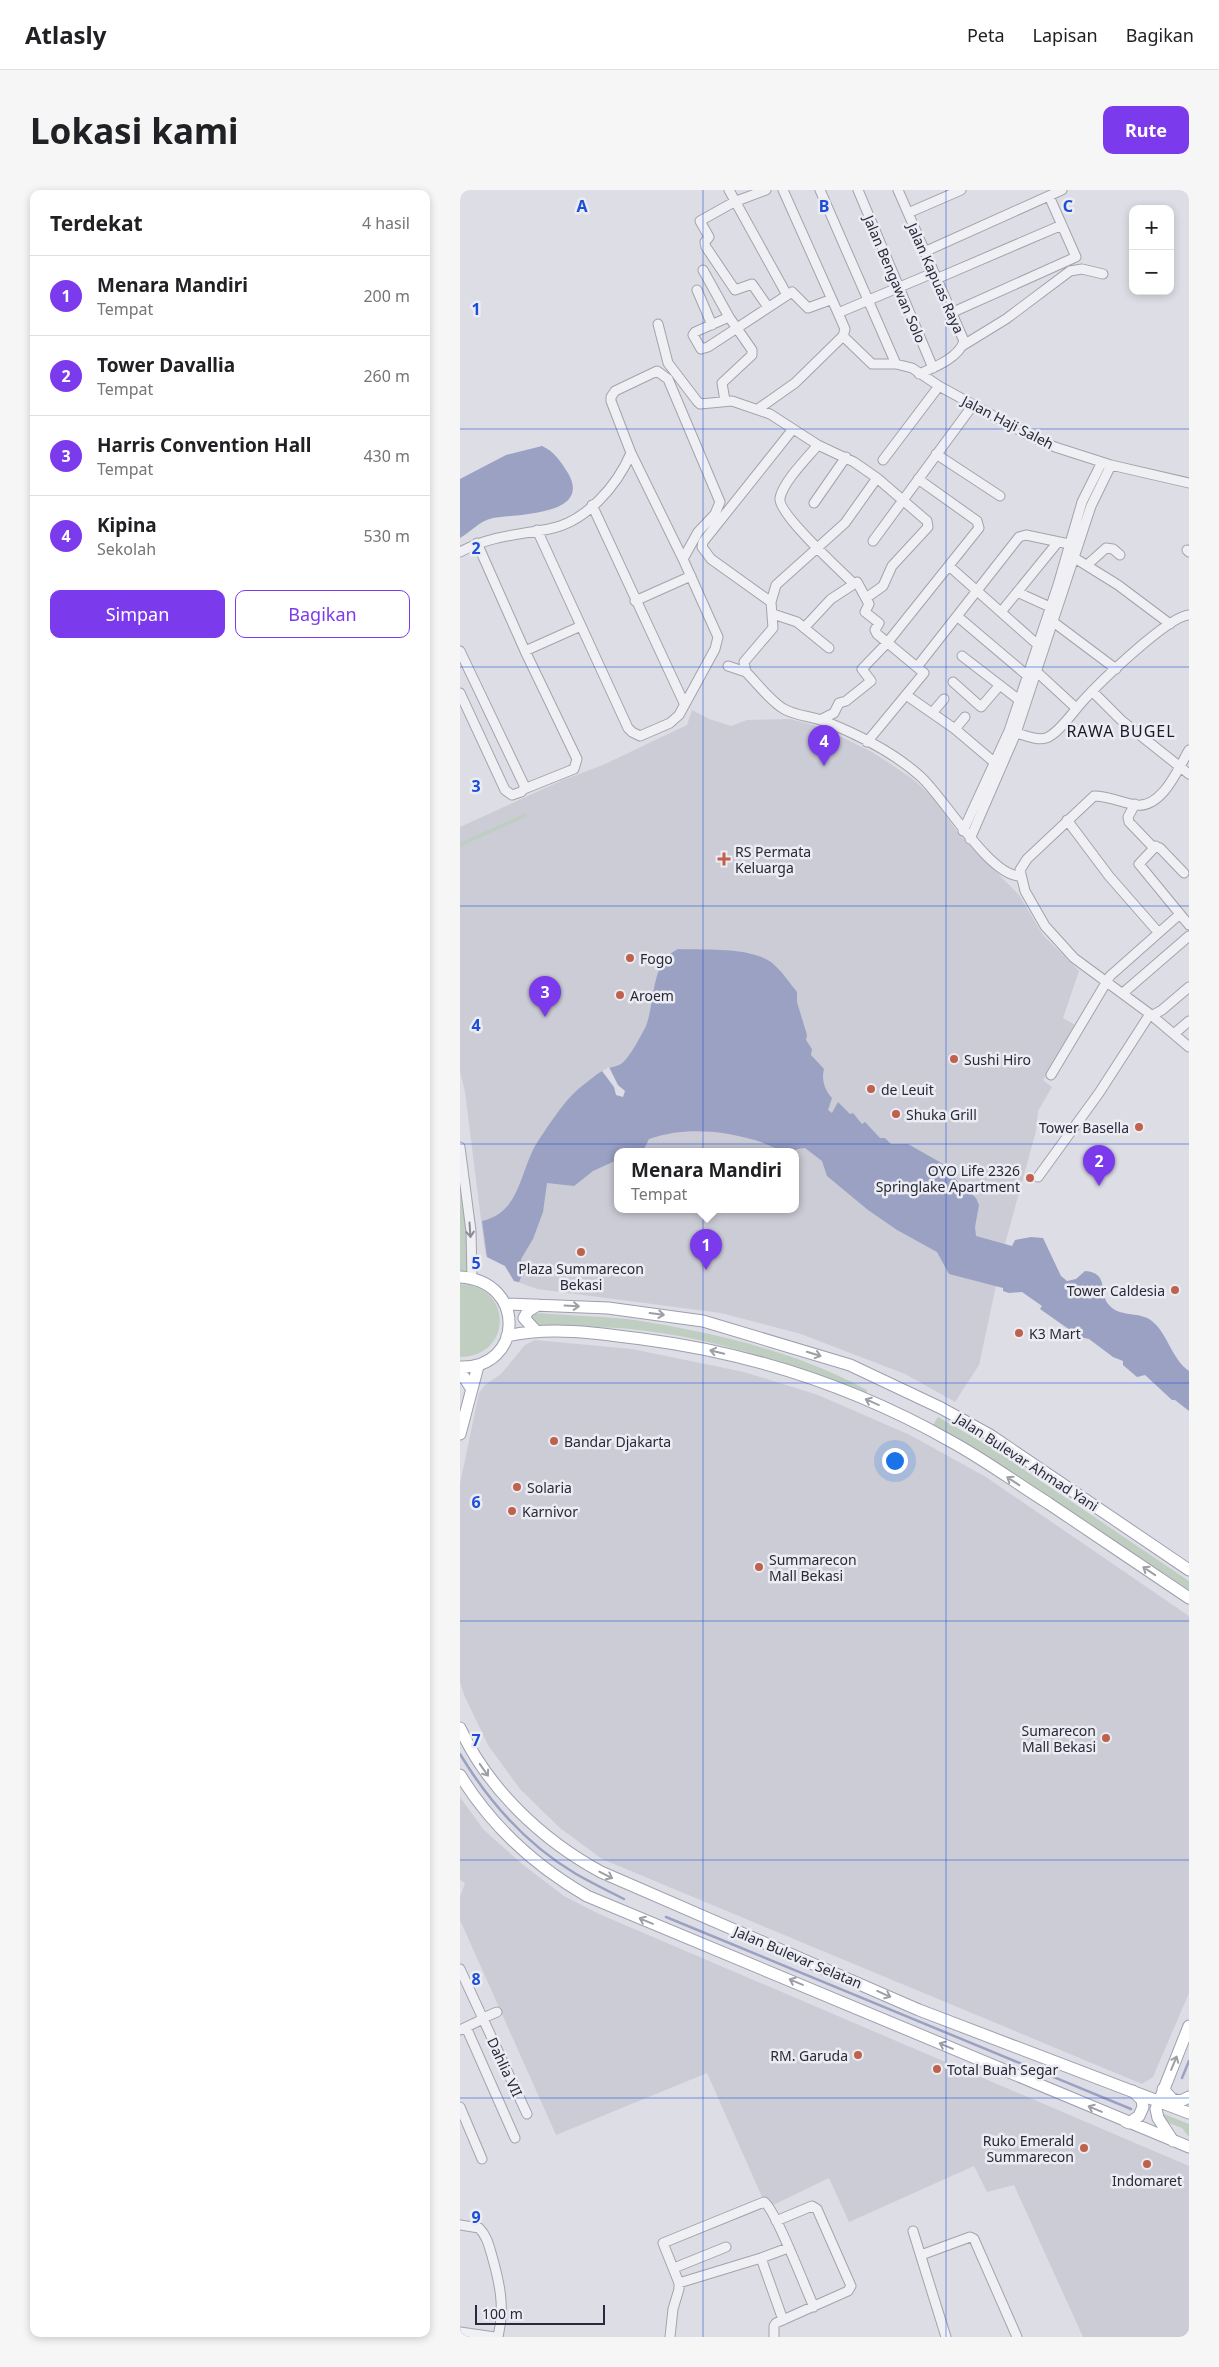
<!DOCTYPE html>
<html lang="id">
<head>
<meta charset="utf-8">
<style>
  body { margin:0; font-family:"Noto Sans",sans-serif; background:#f6f6f6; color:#202124 }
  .controls { position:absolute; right:15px; top:15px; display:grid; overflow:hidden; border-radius:10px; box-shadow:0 2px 8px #0003 }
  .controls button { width:45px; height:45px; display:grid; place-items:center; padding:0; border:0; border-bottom:1px solid #e0e0e0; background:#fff; color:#202124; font:25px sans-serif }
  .scale { position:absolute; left:15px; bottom:12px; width:130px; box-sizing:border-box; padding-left:5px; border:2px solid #28293a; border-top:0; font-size:14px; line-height:18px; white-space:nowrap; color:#28293a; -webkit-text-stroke:4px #ececf3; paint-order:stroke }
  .you { position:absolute; left:434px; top:1270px; width:18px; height:18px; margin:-12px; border:4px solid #fff; border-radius:50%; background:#1a73e8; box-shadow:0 0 0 8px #1a73e833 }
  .badge { display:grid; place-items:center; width:32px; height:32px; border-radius:50%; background:#7c3aed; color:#fff; font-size:16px; font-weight:700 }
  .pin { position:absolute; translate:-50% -41px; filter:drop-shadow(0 1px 2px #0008) }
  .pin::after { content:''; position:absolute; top:26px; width:18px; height:15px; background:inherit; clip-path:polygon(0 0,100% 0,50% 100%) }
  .popup { position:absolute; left:154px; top:958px; width:185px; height:65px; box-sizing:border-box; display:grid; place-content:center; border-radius:10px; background:#fff; filter:drop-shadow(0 1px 4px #0005); font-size:16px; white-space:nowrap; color:#757577 }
  .popup b { font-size:19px; color:#202124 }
  .popup::after { content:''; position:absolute; left:50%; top:100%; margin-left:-10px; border:10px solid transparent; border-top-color:#fff }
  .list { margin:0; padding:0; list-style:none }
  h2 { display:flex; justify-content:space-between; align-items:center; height:65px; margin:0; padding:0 20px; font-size:21px }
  h2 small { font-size:16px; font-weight:400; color:#757577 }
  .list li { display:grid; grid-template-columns:32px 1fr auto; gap:15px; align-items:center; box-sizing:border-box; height:80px; padding:0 20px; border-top:1px solid #e0e0e0 }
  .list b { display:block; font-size:19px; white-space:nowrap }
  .list p { margin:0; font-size:16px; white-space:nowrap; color:#757577 }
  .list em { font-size:16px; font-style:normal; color:#757577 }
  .actions { display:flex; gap:10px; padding:15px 20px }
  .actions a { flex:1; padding:11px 0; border:1px solid #7c3aed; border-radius:10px; text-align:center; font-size:18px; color:#7c3aed }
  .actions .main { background:#7c3aed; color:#fff }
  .map { position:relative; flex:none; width:729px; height:2147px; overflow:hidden; border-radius:10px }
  header { display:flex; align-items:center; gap:30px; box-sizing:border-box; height:70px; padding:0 25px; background:#fff; border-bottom:1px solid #e0e0e0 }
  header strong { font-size:24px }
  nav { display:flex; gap:28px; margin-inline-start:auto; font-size:18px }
  .intro { display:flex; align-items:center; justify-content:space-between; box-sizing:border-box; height:120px; padding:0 30px }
  h1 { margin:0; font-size:35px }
  .button { padding:12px 22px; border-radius:10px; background:#7c3aed; color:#fff; font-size:18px; font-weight:700 }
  main { display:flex; gap:30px; padding:0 30px }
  aside { flex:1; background:#fff; border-radius:10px; box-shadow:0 2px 8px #0003 }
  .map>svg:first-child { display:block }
  .built { fill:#cbccd6; fill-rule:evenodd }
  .green { fill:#bfcec0 }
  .water { fill:#9ba1c2 }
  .pier { fill:#dddde5 }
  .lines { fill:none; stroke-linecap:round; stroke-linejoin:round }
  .stream { stroke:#9ba1c2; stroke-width:2.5 }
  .minor-casing { stroke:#a3a3ae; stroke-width:11 }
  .major-casing { stroke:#9d9faf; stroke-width:13 }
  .minor { stroke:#efeff4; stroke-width:9 }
  .major { stroke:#fff; stroke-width:11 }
  .oneway { stroke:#8c8c97 }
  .oneway2 { stroke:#9e9fa6 }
  .grid { fill:none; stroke:#1d4ed8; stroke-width:1; stroke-opacity:0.55 }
  .poi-dot { fill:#bf614d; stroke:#ececf3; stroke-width:2 }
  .labels { text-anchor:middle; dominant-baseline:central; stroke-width:5; stroke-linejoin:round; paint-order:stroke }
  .street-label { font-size:14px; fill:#28293a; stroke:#ececf3 }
  .poi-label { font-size:14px; fill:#28293a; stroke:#ececf3; text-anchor:start }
  .quarter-label { font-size:16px; letter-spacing:1px; fill:#1a1a2b; stroke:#ececf3 }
  .grid-label { font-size:16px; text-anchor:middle; font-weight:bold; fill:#1d4ed8; stroke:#ececf3; stroke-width:5; stroke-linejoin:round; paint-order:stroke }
</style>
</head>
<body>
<header>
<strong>Atlasly</strong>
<nav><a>Peta</a><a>Lapisan</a><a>Bagikan</a></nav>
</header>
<div class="intro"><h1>Lokasi kami</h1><a class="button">Rute</a></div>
<main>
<aside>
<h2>Terdekat<small>4 hasil</small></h2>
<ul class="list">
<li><span class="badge">1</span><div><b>Menara Mandiri</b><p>Tempat</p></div><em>200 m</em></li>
<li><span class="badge">2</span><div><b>Tower Davallia</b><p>Tempat</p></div><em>260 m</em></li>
<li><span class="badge">3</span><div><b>Harris Convention Hall</b><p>Tempat</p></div><em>430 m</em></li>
<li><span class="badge">4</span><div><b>Kipina</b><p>Sekolah</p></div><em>530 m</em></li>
</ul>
<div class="actions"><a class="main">Simpan</a><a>Bagikan</a></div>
</aside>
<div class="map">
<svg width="729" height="2147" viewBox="0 0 729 2147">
  <rect width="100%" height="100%" fill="#dddde5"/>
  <path class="built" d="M232,520L249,529L271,536L287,530L330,529L361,537L412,562L435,577L454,590L473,608L499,644L559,705L583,745L619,781L603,828L617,836L583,890L592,897L578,921L576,941L545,1054L519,1175L495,1212L445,1184L341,1144L261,1123L77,1099L54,1091L45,1076L27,1067L25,1062L5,902L0,881V637L103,590L143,575L227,535ZM157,961H335V1019H157Z
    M75,1150L172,1159L284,1182L358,1205L450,1245L526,1287L729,1426V1803L693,1887L682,1894L142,1669L100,1638L60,1599L28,1555L4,1505L0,1491V1294L19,1203L25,1195L41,1184L65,1155Z
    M0,1607L23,1639L62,1674L104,1706L139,1724L729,1976V2147H623L554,1995L527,2002L514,1976L389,2032L369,1988L307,2018L247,1883L96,1945L0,1730V1707L5,1693L0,1690Z"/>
  <path class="green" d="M66,623L67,626L0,657V653Z
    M0,957L12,1087H0Z
    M0,1094C52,1094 54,1166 0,1167Z
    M80,1123C111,1126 144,1126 175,1130C255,1143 335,1161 407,1200V1203C331,1174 252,1147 170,1139C139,1136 106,1137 75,1136L71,1132V1125Z
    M478,1227L532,1258L729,1391V1402C645,1344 562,1285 473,1235Z
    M699,1922L729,1934V1947L722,1938L701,1930Z"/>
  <path class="water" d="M82,256C94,261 101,272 108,283C133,326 55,324 33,328C19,331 11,342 0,348V289L46,265Z
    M218,759C245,760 289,757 311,772C321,780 329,792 337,802V812L347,845L346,850L352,859L351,865L364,879C361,890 365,900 372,908L368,920L372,923L378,912L390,924L393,923L402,934L405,932L420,948H425L431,954H448L485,975L496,990L516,1008L519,1015L515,1037L516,1046L552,1056L555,1050L571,1047L583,1048L601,1086L607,1091L616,1089L625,1081C650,1083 638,1103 649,1115C659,1127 678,1122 689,1129C707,1140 711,1169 729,1181V1221L715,1210H712L685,1185L677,1187L663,1175V1171L653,1167L629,1149L620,1147L580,1119L582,1116L562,1102L549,1103L543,1101V1098L489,1084L477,1062L437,1040L408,1020L367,986L362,971L345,958C338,958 333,962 327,961C317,960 305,953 295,950C260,940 223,937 189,949L183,961H157V970L133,981L114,996L87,993L83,1022L73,1049L61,1069L62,1085L59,1092L54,1091L45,1076L27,1067L22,1031C57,1023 59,990 72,962C76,953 83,944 88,936C98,922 109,906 122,896C129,891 136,884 144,880C149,877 156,877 161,874C169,869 182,844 186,836C196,810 190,772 218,759Z"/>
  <path class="pier" d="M149,877L158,895L165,901L163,907L156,905L154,897L142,881Z"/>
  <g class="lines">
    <path class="stream" d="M0,1564C29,1612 67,1655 116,1684C132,1693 148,1701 164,1709
      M206,1727L671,1919
      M722,1888L729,1871"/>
    <g class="minor-casing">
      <path id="minor" d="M269,0L327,105
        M306,0L274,12L240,31L249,47L245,52L246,57L275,100L292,94L308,117
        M323,0L378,123
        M360,0L436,174
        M398,0L473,178
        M438,0L504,151C499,168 473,178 459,184
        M448,23L501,0
        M464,62L602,0
        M243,80L269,127L292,160V165L262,193L265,211
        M476,89L602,35
        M237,100L252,135
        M491,123L616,67L589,6
        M269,127L235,142L233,145L241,159L248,157L332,102L348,118L370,110
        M198,134L208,173L237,211L240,214L272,211L310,224L358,255L394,272L417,288L467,331L468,337L432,376L423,396L406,408
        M383,146L412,174H436L452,178L479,196L570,246L595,257L651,275L729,293
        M502,156L546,129L610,81L622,79L643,84
        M298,219L335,193L383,146L385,139L378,123L473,83
        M358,255C347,268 323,292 320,308C317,323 381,381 394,394L397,392L409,414L405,422L419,433L415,440L417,444L464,483L407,552
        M476,264L540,306
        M423,270L479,196
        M417,288L385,333L316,395L311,412L313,438L284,472L286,482C298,494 310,511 324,519C336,526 351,526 364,531C397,544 433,562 460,586C484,607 529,686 560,686
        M354,313L386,267
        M132,315L224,513
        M77,340L168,538L172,542L180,546L210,533L219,525L255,459L258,447L223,369L171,263L151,211V207L155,201L197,181L208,189L260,312L255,324L238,342L223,369
        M413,351L513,215
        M17,353L65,461L117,569L114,579L64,599
        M727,360L729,362
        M0,362C29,346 57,345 89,339C126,332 157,296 171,263
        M613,367L658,395L710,434
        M627,375L646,358L653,359L660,365
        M489,376L578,455
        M557,402L590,417
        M175,411L231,386
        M311,412L251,369L242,357L243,352L333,239
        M541,422L598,352
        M313,424L337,432L369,458
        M497,426L569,487
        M592,431L656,479
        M344,438L371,409L394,394
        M0,461L64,595V599L61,602L52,605L45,600L0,503
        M65,461L121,436
        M502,466L563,513
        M268,476L286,482
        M457,477L559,347L566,345L609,354
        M577,482L616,518
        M493,492L521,517L539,496
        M632,501L661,530L729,584
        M446,505L495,539L535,573
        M472,523L484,509
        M360,530L374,523L379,513L386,511L411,491L402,479L427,453L519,338L517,331L458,289
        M495,539L505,527
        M556,543C565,545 577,551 586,548C598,544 613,522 622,512C638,494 708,426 729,425
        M729,560C718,579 702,619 675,615C661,612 647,606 634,606L567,669L560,680L565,701L585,736L614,768L690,824L729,857
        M675,614L668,627L669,632L691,655L700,658L724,683
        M607,630L649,686L698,742
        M503,641L549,541L598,395L622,312L642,272
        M510,649L556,543L631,316L651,275
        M696,656L679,674L729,735
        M663,803L729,746
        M693,825L702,820L729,797
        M715,843L729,831
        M591,885L650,786L720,724
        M0,957L11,1041L12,1087
        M578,987L639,903L690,824
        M0,1779L67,1924
        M23,1828L37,1822
        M6,1837L55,1948
        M0,1840L23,1829
        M0,1917L22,1969
        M0,2035L19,2038C27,2046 29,2056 32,2066C40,2094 45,2118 38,2147
        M453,2041L486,2147
        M461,2065L510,2047L514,2049L557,2147
        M301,2068L323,2130
        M214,2078L266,2057
        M219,2093L301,2068L328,2058
        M0,2142L35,2147
        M210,2147L213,2119L219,2099V2093L203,2053L304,2012C315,2018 346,2100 354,2117
        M314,2147V2136L316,2133L388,2101L391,2096L357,2019L352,2016L316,2031"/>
    </g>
    <g class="major-casing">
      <path id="major" d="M0,1087C67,1091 64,1179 0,1177
        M45,1114L148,1118L243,1131L390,1175L481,1218L530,1245L729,1380
        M76,1141L64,1128L68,1121L78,1115
        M47,1146C90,1136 138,1143 182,1149C291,1163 397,1198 492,1252C525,1270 556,1293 588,1313C635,1345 682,1376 729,1408
        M0,1187H4L11,1198
        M0,1244L18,1176
        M0,1538C28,1599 82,1650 141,1682L459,1820L729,1923
        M0,1585C32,1637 75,1676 127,1706L729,1957
        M703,1899L712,1909L721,1911L729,1907
        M665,1931L669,1933L679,1926L683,1917L682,1910L673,1901
        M713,1951L698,1928L696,1919L729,1836"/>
    </g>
    <use href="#minor" class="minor"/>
    <use href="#major" class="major"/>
  </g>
  <defs><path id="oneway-shaft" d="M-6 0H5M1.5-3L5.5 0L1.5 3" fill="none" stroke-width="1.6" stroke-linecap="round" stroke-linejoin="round" transform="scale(1.25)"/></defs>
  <use class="oneway" href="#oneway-shaft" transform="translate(10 1040) rotate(86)"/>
  <g class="oneway2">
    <use href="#oneway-shaft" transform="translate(112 1116) rotate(3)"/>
    <use href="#oneway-shaft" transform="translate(197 1124) rotate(7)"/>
    <use href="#oneway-shaft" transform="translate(257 1162) rotate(-166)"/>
    <use href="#oneway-shaft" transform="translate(354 1164) rotate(17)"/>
    <use href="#oneway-shaft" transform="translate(412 1212) rotate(-156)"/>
    <use href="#oneway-shaft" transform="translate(553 1291) rotate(-147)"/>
    <use href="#oneway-shaft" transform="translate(689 1381) rotate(-146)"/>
    <use href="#oneway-shaft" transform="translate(24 1580) rotate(55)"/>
    <use href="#oneway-shaft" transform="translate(146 1685) rotate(27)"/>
    <use href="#oneway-shaft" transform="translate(186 1731) rotate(-157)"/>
    <use href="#oneway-shaft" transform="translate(336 1792) rotate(-157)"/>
    <use href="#oneway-shaft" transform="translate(424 1804) rotate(24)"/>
    <use href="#oneway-shaft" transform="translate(486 1856) rotate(-157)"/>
    <use href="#oneway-shaft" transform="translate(714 1873) rotate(-67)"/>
    <use href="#oneway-shaft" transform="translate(635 1919) rotate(-157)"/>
  </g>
  <path class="grid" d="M243,0V2147M486,0V2147M0,239H729M0,477H729M0,716H729M0,954H729M0,1193H729M0,1431H729M0,1670H729M0,1908H729"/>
  <g class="poi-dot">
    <path d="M261.5 661.5h5v5h5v5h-5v5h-5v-5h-5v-5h5z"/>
    <circle cx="170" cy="768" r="5"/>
    <circle cx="160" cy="805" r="5"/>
    <circle cx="494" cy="869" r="5"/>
    <circle cx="411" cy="899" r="5"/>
    <circle cx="436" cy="924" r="5"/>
    <circle cx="679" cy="937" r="5"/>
    <circle cx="570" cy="988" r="5"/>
    <circle cx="121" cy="1062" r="5"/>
    <circle cx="715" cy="1100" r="5"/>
    <circle cx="559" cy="1143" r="5"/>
    <circle cx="94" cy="1251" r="5"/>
    <circle cx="57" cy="1297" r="5"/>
    <circle cx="52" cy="1321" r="5"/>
    <circle cx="299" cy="1377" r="5"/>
    <circle cx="646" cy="1548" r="5"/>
    <circle cx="398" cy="1865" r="5"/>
    <circle cx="477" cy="1879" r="5"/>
    <circle cx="624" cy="1958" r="5"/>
    <circle cx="687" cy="1974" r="5"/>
  </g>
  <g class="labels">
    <g class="street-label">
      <text transform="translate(476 88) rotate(66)">Jalan Kapuas Raya</text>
      <text transform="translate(435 89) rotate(67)">Jalan Bengawan Solo</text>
      <text transform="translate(548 232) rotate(27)">Jalan Haji Saleh</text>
      <text transform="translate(567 1272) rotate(33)">Jalan Bulevar Ahmad Yani</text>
      <text transform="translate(338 1767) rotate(23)">Jalan Bulevar Selatan</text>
      <text transform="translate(45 1877) rotate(65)">Dahlia VII</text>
    </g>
    <g class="poi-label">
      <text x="275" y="661">RS Permata<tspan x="275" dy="16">Keluarga</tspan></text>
      <text x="180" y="768">Fogo</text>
      <text x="170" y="805">Aroem</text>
      <text x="504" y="869">Sushi Hiro</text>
      <text x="421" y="899">de Leuit</text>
      <text x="446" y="924">Shuka Grill</text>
      <text x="669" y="937" text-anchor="end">Tower Basella</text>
      <text x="560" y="980" text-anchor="end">OYO Life 2326<tspan x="560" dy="16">Springlake Apartment</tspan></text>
      <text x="121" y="1078" text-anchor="middle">Plaza Summarecon<tspan x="121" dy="16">Bekasi</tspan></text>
      <text x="705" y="1100" text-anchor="end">Tower Caldesia</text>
      <text x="569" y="1143">K3 Mart</text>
      <text x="104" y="1251">Bandar Djakarta</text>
      <text x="67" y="1297">Solaria</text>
      <text x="62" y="1321">Karnivor</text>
      <text x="309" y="1369">Summarecon<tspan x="309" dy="16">Mall Bekasi</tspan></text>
      <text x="636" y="1540" text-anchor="end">Sumarecon<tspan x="636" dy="16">Mall Bekasi</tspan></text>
      <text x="388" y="1865" text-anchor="end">RM. Garuda</text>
      <text x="487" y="1879">Total Buah Segar</text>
      <text x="614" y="1950" text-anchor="end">Ruko Emerald<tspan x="614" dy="16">Summarecon</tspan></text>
      <text x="687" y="1990" text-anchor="middle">Indomaret</text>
    </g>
    <g class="quarter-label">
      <text x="661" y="541">RAWA BUGEL</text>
    </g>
  </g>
  <g class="grid-label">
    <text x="122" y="22">A</text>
    <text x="364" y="22">B</text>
    <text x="608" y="22">C</text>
    <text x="16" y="125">1</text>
    <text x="16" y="364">2</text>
    <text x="16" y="602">3</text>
    <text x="16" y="841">4</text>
    <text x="16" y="1079">5</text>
    <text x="16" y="1318">6</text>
    <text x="16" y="1556">7</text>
    <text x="16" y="1795">8</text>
    <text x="16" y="2033">9</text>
  </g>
</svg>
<div class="controls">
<button>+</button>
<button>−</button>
</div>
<div class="scale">100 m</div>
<div class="you"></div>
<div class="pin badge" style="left:246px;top:1080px">1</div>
<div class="popup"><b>Menara Mandiri</b>Tempat</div>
<div class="pin badge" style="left:639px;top:996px">2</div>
<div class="pin badge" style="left:85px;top:827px">3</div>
<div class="pin badge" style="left:364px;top:576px">4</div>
</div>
</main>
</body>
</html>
